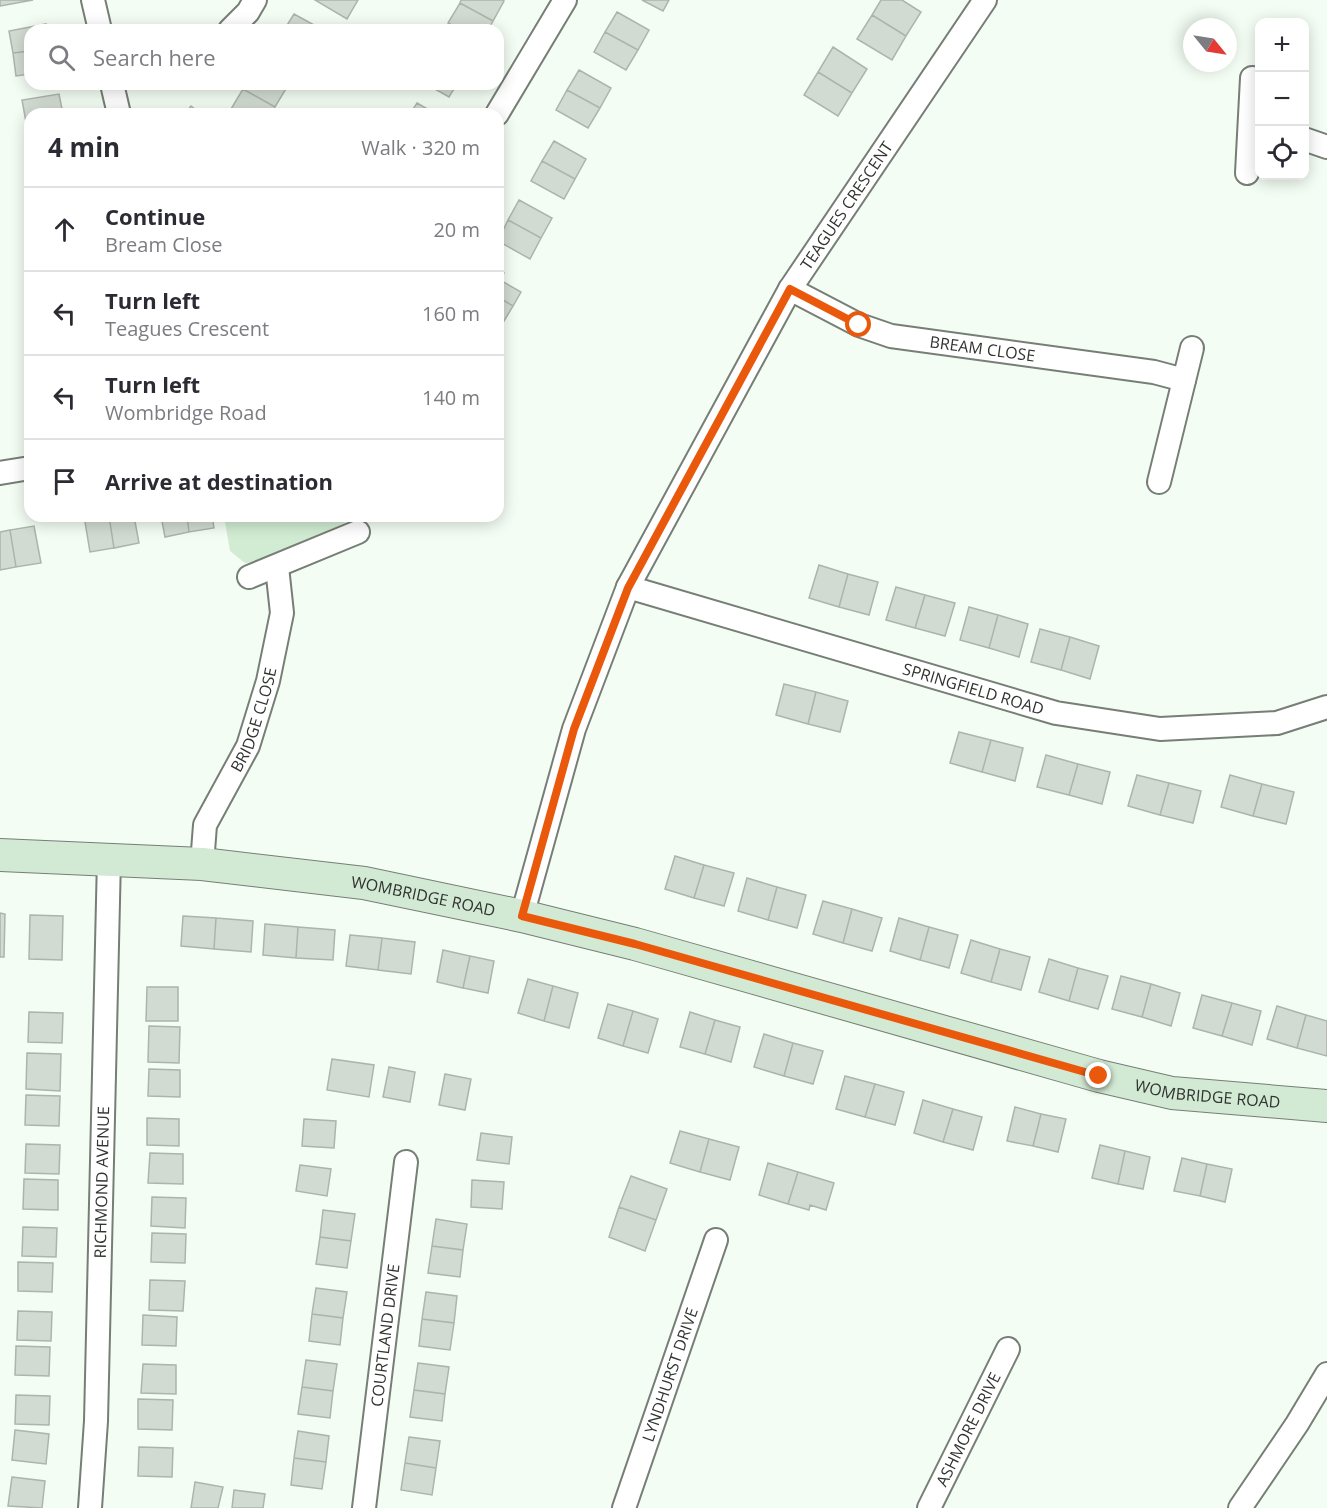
<!DOCTYPE html>
<html lang="en">
<head>
<meta charset="utf-8">
<style>
  body { margin:0; font-family:"Open Sans",sans-serif; background:#f7f7f7; color:#2b2b33 }
  .controls { position:absolute; right:18px; top:18px; display:grid; overflow:hidden; border-radius:12px; box-shadow:0 3px 15px #0003 }
  .controls button { width:54px; height:54px; display:grid; place-items:center; padding:0; border:0; border-bottom:2px solid #e1e1e2; background:#fff; color:#2b2b33; font:30px sans-serif }
  .compass { position:absolute; left:1183px; top:18px; width:54px; height:54px; border-radius:50%; background:#fff; box-shadow:0 3px 15px #0003; rotate:120deg }
  .stop { position:absolute; width:18px; height:18px; margin:-14px; border:4px solid #ea580c; border-radius:50%; background:#fff }
  .stop.end { background:#ea580c; border-color:#fff; box-shadow:0 2px 6px #0008 }
  .list { margin:0; padding:0; list-style:none }
  h2 { display:flex; justify-content:space-between; align-items:center; height:78px; margin:0; padding:0 24px; font-size:26px }
  h2 small { font-size:20px; font-weight:400; color:#7c7c81 }
  .list li { display:grid; grid-template-columns:39px 1fr auto; gap:18px; align-items:center; box-sizing:border-box; height:84px; padding:0 24px; border-top:2px solid #e1e1e2 }
  .list b { display:block; font-size:22px; white-space:nowrap }
  .list p { margin:0; font-size:20px; white-space:nowrap; color:#7c7c81 }
  .list em { font-size:20px; font-style:normal; color:#7c7c81 }
  .icon { flex:none; width:33px; height:33px; fill:none; stroke:currentColor; stroke-width:2; stroke-linecap:round; stroke-linejoin:round }
  .map { position:relative; flex:none; width:1327px; height:1508px; overflow:hidden }
  .search { position:absolute; background:#fff; box-shadow:0 3px 15px #0003; left:24px; top:24px; width:480px; height:66px; display:flex; align-items:center; gap:15px; box-sizing:border-box; padding:0 21px; border-radius:18px; color:#7c7c81; font-size:22px }
  .panel { position:absolute; background:#fff; box-shadow:0 3px 15px #0003; left:24px; top:108px; width:480px; height:414px; border-radius:18px }
  .map>svg:first-child { display:block }
  .green { fill:#d1ecd2 }
  .building { fill:#d2dbd2; stroke:#acb4ac; stroke-width:1.5 }
  .lines { fill:none; stroke-linecap:round; stroke-linejoin:round }
  .street-casing { stroke:#767e76; stroke-width:26 }
  .secondary-casing { stroke:#767e76; stroke-width:34 }
  .street { stroke:#fff; stroke-width:22 }
  .secondary { stroke:#d2e9d4; stroke-width:32 }
  .route { stroke:#ea580c; stroke-width:8 }
  .labels { text-anchor:middle; dominant-baseline:central; stroke-width:4.5; stroke-linejoin:round; paint-order:stroke }
  .street-label { font-size:16px; fill:#313431; stroke:#fff }
</style>
</head>
<body>
<div class="map">
<svg width="1327" height="1508" viewBox="0 0 1327 1508">
  <rect width="100%" height="100%" fill="#f3fdf3"/>
  <path class="green" d="M224,516H341L345,523L262,562L245,563L230,551Z"/>
  <path class="building" d="M0,0H33L0,6Z
    M315,0H358L347,19Z
    M461,0H502L504,1L493,21L460,3Z
    M642,0H669L663,11Z
    M881,0H902L921,12L906,36L872,15Z
    M460,3L493,21L488,30H461L448,23Z
    M617,12L649,30L638,50L605,32Z
    M294,14L323,30H284Z
    M872,15L906,36L892,60L857,39Z
    M46,24L47,30H30V51L13,53L9,31Z
    M605,32L638,50L626,70L594,52Z
    M833,47L867,69L852,93L818,72Z
    M30,51V74L16,76L13,53Z
    M579,70L611,88L600,108L567,90Z
    M818,72L852,93L838,116L804,95Z
    M245,84H281L287,87L275,107L243,89Z
    M426,84H457L449,97Z
    M243,89L275,107L271,114H240L231,109Z
    M567,90L600,108L588,128L556,110Z
    M59,94L63,114H30V122H26L22,100Z
    M417,103L436,114H410Z
    M191,106L201,114H185Z
    M554,141L586,159L575,179L542,161Z
    M542,161L575,179L564,199L531,181Z
    M519,200L552,218L541,238L508,220Z
    M508,220L541,238L530,259L498,241Z
    M498,270L504,273L500,280L521,292L513,306L498,297Z
    M498,297L513,306L501,326L498,324Z
    M84,516H109L114,548L90,552Z
    M109,516H134L139,543L114,548Z
    M161,516H187L189,532L165,537Z
    M187,516H212L214,528L189,532Z
    M34,526L41,563L16,567L10,530Z
    M10,530L16,567L0,570V532Z
    M819,565L848,574L839,607L809,598Z
    M848,574L878,582L869,615L839,607Z
    M896,587L925,595L915,628L886,620Z
    M925,595L955,603L945,636L915,628Z
    M969,607L998,615L989,648L960,640Z
    M998,615L1028,624L1019,657L989,648Z
    M1040,629L1070,637L1061,670L1031,662Z
    M1070,637L1099,646L1090,679L1061,670Z
    M784,684L816,692L808,724L776,715Z
    M816,692L848,701L840,732L808,724Z
    M959,732L991,740L982,772L950,763Z
    M991,740L1023,748L1015,781L982,772Z
    M1046,755L1078,764L1069,795L1037,787Z
    M1078,764L1110,772L1102,804L1069,795Z
    M1137,775L1169,783L1160,815L1128,806Z
    M1230,775L1262,784L1253,816L1221,807Z
    M1169,783L1201,791L1193,823L1160,815Z
    M1262,784L1294,792L1286,824L1253,816Z
    M675,856L704,865L694,898L665,889Z
    M704,865L734,873L724,906L694,898Z
    M747,878L777,887L768,920L738,911Z
    M777,887L806,895L797,928L768,920Z
    M823,901L852,909L843,943L813,934Z
    M852,909L882,918L872,951L843,943Z
    M0,913L5,914L4,957H0Z
    M30,915L63,916L62,960L29,959Z
    M183,916L216,918L214,949L181,946Z
    M216,918L253,921L251,952L214,949Z
    M899,918L929,927L920,960L890,951Z
    M265,924L298,927L296,958L263,955Z
    M298,927L335,930L333,960L296,958Z
    M929,927L958,935L949,968L920,960Z
    M350,935L382,938L378,970L346,966Z
    M382,938L415,942L411,974L378,970Z
    M971,940L1000,949L991,982L961,973Z
    M1000,949L1030,957L1021,990L991,982Z
    M443,950L470,956L463,988L437,982Z
    M470,956L494,961L488,993L463,988Z
    M1049,959L1078,968L1069,1001L1039,992Z
    M1078,968L1108,976L1098,1009L1069,1001Z
    M1121,976L1151,984L1142,1017L1112,1009Z
    M528,979L553,986L544,1021L518,1013Z
    M1151,984L1180,993L1171,1026L1142,1017Z
    M553,986L578,993L569,1028L544,1021Z
    M147,987H178V1021H146Z
    M1202,995L1232,1003L1222,1036L1193,1028Z
    M1232,1003L1261,1011L1252,1045L1222,1036Z
    M608,1004L633,1011L623,1046L598,1038Z
    M1277,1006L1306,1015L1297,1048L1267,1039Z
    M633,1011L658,1019L648,1053L623,1046Z
    M29,1012L63,1013L62,1043L28,1042Z
    M690,1012L715,1020L705,1054L680,1047Z
    M1306,1015L1327,1021V1056L1297,1048Z
    M715,1020L740,1027L731,1062L705,1054Z
    M149,1026L180,1027L179,1063L148,1062Z
    M764,1034L793,1043L784,1076L754,1067Z
    M793,1043L823,1051L813,1084L784,1076Z
    M27,1053L61,1054L60,1091L26,1089Z
    M332,1059L374,1065L369,1097L327,1090Z
    M389,1067L415,1072L410,1102L383,1097Z
    M149,1069L180,1070V1097L148,1096Z
    M445,1074L471,1079L465,1110L439,1105Z
    M845,1076L875,1084L865,1117L836,1109Z
    M875,1084L904,1092L895,1125L865,1117Z
    M26,1095L60,1096L59,1126L25,1125Z
    M923,1100L953,1109L943,1142L914,1133Z
    M1015,1107L1041,1114L1033,1146L1007,1141Z
    M953,1109L982,1117L973,1150L943,1142Z
    M1041,1114L1066,1119L1058,1152L1033,1146Z
    M147,1118L179,1119V1146L147,1145Z
    M304,1119L336,1121L334,1148L302,1146Z
    M680,1131L709,1139L700,1172L670,1163Z
    M481,1133L512,1137L509,1164L477,1160Z
    M709,1139L739,1147L730,1180L700,1172Z
    M26,1144L60,1145L59,1174L25,1173Z
    M1100,1145L1125,1151L1118,1184L1092,1178Z
    M1125,1151L1150,1157L1143,1189L1118,1184Z
    M150,1153L183,1154V1184L148,1183Z
    M1182,1158L1207,1164L1200,1196L1174,1191Z
    M768,1163L798,1172L788,1204L759,1195Z
    M1207,1164L1232,1169L1225,1202L1200,1196Z
    M300,1165L331,1169L327,1196L296,1191Z
    M798,1172L834,1183L826,1210L810,1205L809,1210L788,1204Z
    M631,1176L667,1189L656,1220L619,1207Z
    M24,1179L58,1180V1210L23,1209Z
    M472,1180L504,1182L502,1209L471,1207Z
    M152,1197L186,1198L185,1228L151,1226Z
    M619,1207L656,1220L645,1251L609,1237Z
    M323,1210L355,1214L351,1241L320,1237Z
    M436,1219L467,1224L463,1250L432,1246Z
    M23,1227L57,1228L56,1257L22,1256Z
    M152,1233L186,1234L185,1263L151,1262Z
    M320,1237L351,1241L347,1268L316,1264Z
    M432,1246L463,1250L460,1277L428,1273Z
    M18,1262L53,1263L52,1292L18,1291Z
    M150,1280L185,1281L183,1311L149,1310Z
    M316,1288L347,1292L343,1318L312,1314Z
    M426,1292L457,1296L454,1323L422,1319Z
    M18,1311L52,1312L51,1341L17,1340Z
    M312,1314L343,1318L340,1345L309,1341Z
    M143,1315L177,1317L176,1346L142,1345Z
    M422,1319L454,1323L450,1350L419,1346Z
    M16,1346L50,1347L49,1376L15,1375Z
    M306,1360L337,1364L333,1391L302,1387Z
    M418,1363L449,1367L445,1394L414,1390Z
    M143,1364L176,1365V1394L141,1393Z
    M302,1387L333,1391L330,1418L298,1414Z
    M414,1390L445,1394L442,1421L410,1417Z
    M16,1395L50,1396L49,1425L15,1424Z
    M138,1399L173,1400L172,1430L138,1429Z
    M15,1430L49,1434L46,1464L12,1460Z
    M298,1431L329,1436L326,1462L294,1458Z
    M409,1437L440,1441L436,1468L405,1463Z
    M139,1447L173,1448L172,1477L138,1476Z
    M294,1458L326,1462L322,1489L291,1485Z
    M405,1463L436,1468L432,1495L401,1490Z
    M12,1477L45,1481L42,1508L8,1506Z
    M195,1482L223,1487L218,1508H191Z
    M234,1490L265,1494L263,1508H232Z"/>
  <g class="lines">
    <g class="street-casing">
      <g id="street">
        <path d="M93,0L100,30"/>
        <path d="M230,30L248,12L255,0"/>
        <path d="M112,84L119,114"/>
        <path d="M497,114L565,0"/>
        <path d="M1304,139L1327,147"/>
        <path d="M1247,173L1252,78"/>
        <path id="s1" d="M790,289L859,325L891,336L1154,372L1184,380"/>
        <path d="M0,473L30,468"/>
        <path d="M1159,482L1192,348"/>
        <path d="M249,577L358,532"/>
        <path id="s2" d="M628,587L1056,713L1160,729L1277,723L1327,707"/>
        <path id="s3" d="M202,864L205,825L248,746L268,681L282,613L277,567"/>
        <path id="s4" d="M522,916L574,729L628,587L790,289L985,0"/>
        <path id="s5" d="M90,1508L96,1421L109,858"/>
        <path id="s6" d="M364,1508L406,1162"/>
        <path id="s7" d="M624,1508L716,1240"/>
        <path id="s8" d="M929,1508L1008,1349"/>
        <path d="M1240,1508L1297,1424L1327,1374"/>
      </g>
    </g>
    <g class="secondary-casing">
      <g id="secondary">
        <path id="s9" d="M0,855L202,864L364,883L522,916L635,944L1099,1076L1172,1093L1327,1106"/>
      </g>
    </g>
    <use href="#street" class="street"/>
    <use href="#secondary" class="secondary"/>
  </g>
  <g class="lines">
    <path class="route" d="M859,325L790,289L628,588L574,729L522,916L635,944L1099,1076"/>
  </g>
  <g class="labels">
    <g class="street-label">
      <text stroke="none"><textPath href="#s4" startOffset="786">TEAGUES CRESCENT</textPath></text>
      <text stroke="none"><textPath href="#s1" startOffset="204">BREAM CLOSE</textPath></text>
      <text stroke="none"><textPath href="#s2" startOffset="360">SPRINGFIELD ROAD</textPath></text>
      <text stroke="none"><textPath href="#s3" startOffset="156">BRIDGE CLOSE</textPath></text>
      <text stroke="none"><textPath href="#s9" startOffset="426">WOMBRIDGE ROAD</textPath></text>
      <text stroke="none"><textPath href="#s9" startOffset="1236">WOMBRIDGE ROAD</textPath></text>
      <text stroke="none"><textPath href="#s5" startOffset="326">RICHMOND AVENUE</textPath></text>
      <text stroke="none"><textPath href="#s6" startOffset="174">COURTLAND DRIVE</textPath></text>
      <text stroke="none"><textPath href="#s7" startOffset="141">LYNDHURST DRIVE</textPath></text>
      <text stroke="none"><textPath href="#s8" startOffset="88">ASHMORE DRIVE</textPath></text>
    </g>
  </g>
</svg>
<div class="controls">
<button>+</button>
<button>−</button>
<button><svg class="icon" aria-label="locate" viewBox="0 0 24 24"><circle cx="12" cy="12" r="6"/><path d="M12 2v4M12 18v4M2 12h4M18 12h4"/></svg></button>
</div>
<svg class="compass" viewBox="-18 -18 36 36"><path d="M0-13l5 13h-10z" fill="#e53935"/><path d="M0 13l5-13h-10z" fill="#7c7c81"/></svg>
<div class="stop" style="left:859px;top:325px"></div>
<div class="stop end" style="left:1099px;top:1076px"></div>
<div class="search"><svg class="icon" aria-label="search" viewBox="0 0 24 24"><circle cx="10" cy="10" r="6"/><path d="M15 15l6 6"/></svg>Search here</div>
<section class="panel">
<h2>4 min<small>Walk · 320 m</small></h2>
<ul class="list">
<li><svg class="icon" aria-label="ahead" viewBox="0 0 24 24"><path d="M12 20V5M6 11l6-6 6 6"/></svg><div><b>Continue</b><p>Bream Close</p></div><em>20 m</em></li>
<li><svg class="icon" aria-label="left" viewBox="0 0 24 24"><path d="M17 20v-9H6M10 6l-5 5 5 5"/></svg><div><b>Turn left</b><p>Teagues Crescent</p></div><em>160 m</em></li>
<li><svg class="icon" aria-label="left" viewBox="0 0 24 24"><path d="M17 20v-9H6M10 6l-5 5 5 5"/></svg><div><b>Turn left</b><p>Wombridge Road</p></div><em>140 m</em></li>
<li><svg class="icon" aria-label="arrive" viewBox="0 0 24 24"><path d="M6 21V4h12l-3 4 3 4H6"/></svg><div><b>Arrive at destination</b></div></li>
</ul>
</section>
</div>
</body>
</html>
